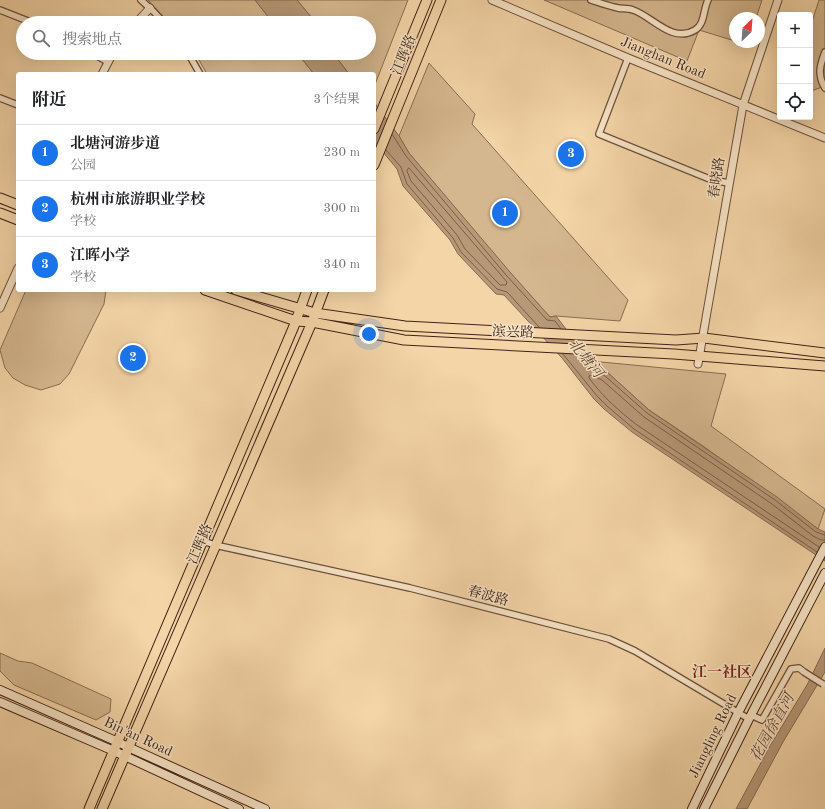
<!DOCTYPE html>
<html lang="zh">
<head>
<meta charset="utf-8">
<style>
  body { margin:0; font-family:"Old Standard TT","Noto Serif SC",serif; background:#f2f2f2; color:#202124 }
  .controls { position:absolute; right:12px; top:12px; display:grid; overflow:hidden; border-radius:4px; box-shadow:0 4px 16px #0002 }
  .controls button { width:36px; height:36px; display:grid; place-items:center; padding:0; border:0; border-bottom:1px solid #e0e0e0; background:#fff; color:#202124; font:20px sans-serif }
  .compass { position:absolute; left:729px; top:12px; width:36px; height:36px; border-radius:50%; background:#fff; box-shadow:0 4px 16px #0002; rotate:25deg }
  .you { position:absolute; left:369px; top:334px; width:14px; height:14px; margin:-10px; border:3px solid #fff; border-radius:50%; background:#1a73e8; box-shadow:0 0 0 6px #1a73e833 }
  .badge { display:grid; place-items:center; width:26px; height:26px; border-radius:50%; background:#1a73e8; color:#fff; font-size:13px; font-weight:700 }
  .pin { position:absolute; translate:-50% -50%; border:2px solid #fff; box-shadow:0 1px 4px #0006 }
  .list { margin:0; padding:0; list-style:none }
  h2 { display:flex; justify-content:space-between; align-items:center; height:52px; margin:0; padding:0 16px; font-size:17px }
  h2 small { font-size:13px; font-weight:400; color:#757577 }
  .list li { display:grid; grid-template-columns:26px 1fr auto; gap:12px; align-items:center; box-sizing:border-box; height:56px; padding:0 16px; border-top:1px solid #e0e0e0 }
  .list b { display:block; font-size:15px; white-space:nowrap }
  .list p { margin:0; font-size:13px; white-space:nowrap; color:#757577 }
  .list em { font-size:13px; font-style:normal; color:#757577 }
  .icon { flex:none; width:22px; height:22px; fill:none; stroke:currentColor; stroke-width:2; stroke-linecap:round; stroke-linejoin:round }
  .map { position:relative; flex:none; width:825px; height:809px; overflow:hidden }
  .search { position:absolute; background:#fff; box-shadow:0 4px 16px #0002; left:16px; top:16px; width:360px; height:44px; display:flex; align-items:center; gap:10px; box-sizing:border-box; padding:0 14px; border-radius:22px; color:#757577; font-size:15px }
  .panel { position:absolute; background:#fff; box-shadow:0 4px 16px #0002; left:16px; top:72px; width:360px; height:220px; border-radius:4px }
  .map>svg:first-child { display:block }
  .green { fill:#d5b78f; stroke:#8a6d53 }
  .water { fill:#b79877; stroke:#876951 }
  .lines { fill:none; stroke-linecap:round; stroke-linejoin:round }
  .shore { stroke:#7c5e47; stroke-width:1 }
  .minor-casing { stroke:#6d503b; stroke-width:8 }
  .tertiary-casing { stroke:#6d503b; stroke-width:9 }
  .secondary-casing { stroke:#402317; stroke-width:10 }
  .primary-casing { stroke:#402317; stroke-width:11 }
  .minor { stroke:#f8e4c6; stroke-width:5.5 }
  .tertiary { stroke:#f8e4c6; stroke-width:7 }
  .secondary { stroke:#f8e4c6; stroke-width:8 }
  .primary { stroke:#f4d5a8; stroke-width:9 }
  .minor-bridge-casing { stroke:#6d503b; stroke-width:8; stroke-linecap:butt }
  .minor-bridge { stroke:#f8e4c6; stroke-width:5.5 }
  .labels { text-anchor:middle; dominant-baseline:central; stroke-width:3; stroke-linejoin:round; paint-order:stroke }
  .street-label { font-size:14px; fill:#402317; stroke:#f8e4c6 }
  .water-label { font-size:15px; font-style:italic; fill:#644634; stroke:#f8e4c6 }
  .neighbourhood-label { font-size:15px; font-weight:bold; fill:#7a1f14; stroke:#f8e4c6 }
</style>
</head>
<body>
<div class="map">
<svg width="825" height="809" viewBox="0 0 825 809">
  <rect width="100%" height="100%" fill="#f4d5a8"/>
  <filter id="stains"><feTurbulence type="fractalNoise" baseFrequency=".005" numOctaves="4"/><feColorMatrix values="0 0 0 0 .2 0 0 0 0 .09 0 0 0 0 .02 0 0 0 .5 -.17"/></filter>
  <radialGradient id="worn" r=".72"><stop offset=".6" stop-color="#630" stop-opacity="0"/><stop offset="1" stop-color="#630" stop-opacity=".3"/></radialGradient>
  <path class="green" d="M148,0H255L273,23H169Z
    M297,0H408L374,87V74H349L333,53H369V23H316Z
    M544,0H762L756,18H735V41L699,30L687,61Z
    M819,0H825V86L811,91L810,70L812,65L810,64V28Z
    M195,53H297L314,74H207Z
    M429,63L475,114L472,124L628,300L620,321L556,316L550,317L509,272L409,153L399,136Z
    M26,290H106L104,304L69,374L60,384L41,390L25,385L13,378L5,368L0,350Z
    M591,361L726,374L711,426L825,509L818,529L703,446L649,410L607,372L597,368Z
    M0,653L18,661L32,663L111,699L110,712L96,720L14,685L0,671Z"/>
  <path class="water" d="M255,0H297L316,23H273Z
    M297,53H333L349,74H314Z
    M374,102L399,136L409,153L510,272L550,317L556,316L596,368L607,372L649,410L777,497L818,529L825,532V561L632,432L604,409L594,399L562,358L504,295L496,294L458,254L450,240L403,186L397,169L374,141Z
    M825,648V672L783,742L747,809H736L770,746L807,685Z"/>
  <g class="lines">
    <path class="shore" d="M392,134L406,156L506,275L547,320L555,321L561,329
      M386,150L401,167L407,184L453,238L461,252L497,289L507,292L539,327
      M409,168L507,282L506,285H500L465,249L457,235L411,181L407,171Z
      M563,354L597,396L607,406L634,429L817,552
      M581,355L594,371L605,376L647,413L775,500L816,532L825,535
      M819,547L637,425C619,411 603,397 589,378V376L591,375L602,380L644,417L772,504L813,536L821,540H825"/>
    <g class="minor-casing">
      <path id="minor" d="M141,0L154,12L164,23
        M591,0C600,3 608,6 618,8C622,9 628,8 633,10C652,16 672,44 695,30C705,24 703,10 708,0
        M0,10L33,23
        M825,52C820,65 817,75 825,88
        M92,53L108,62
        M188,53L200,74
        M628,58L599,134L712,180L729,183
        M0,98L18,105
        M203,541L215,545L410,588L609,639L635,651L749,719
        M751,715L762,720L791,669L799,668L804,672"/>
    </g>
    <g class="tertiary-casing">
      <path id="tertiary" d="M492,0L628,58L825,138
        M136,23L150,8
        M102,74L113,53
        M0,308L18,268
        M698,364L743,105L778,0"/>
    </g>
    <g class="secondary-casing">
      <path id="secondary" d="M0,690L118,742L128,747L265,809
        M0,702L114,751L239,809
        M692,809L738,713L825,547
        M704,809L751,715L825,573"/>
    </g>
    <g class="primary-casing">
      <path id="primary" d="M374,129L427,0
        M374,165L441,0
        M0,198L18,205
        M0,213L18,220
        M205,290L296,321L312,322L404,340L674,354L825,366
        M236,290L315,313L405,326L676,340L704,338L825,353
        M89,809L294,326L307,290
        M102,809L312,322L324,290"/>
    </g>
    <use href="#minor" class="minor"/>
    <use href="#tertiary" class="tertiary"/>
    <use href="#secondary" class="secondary"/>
    <use href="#primary" class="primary"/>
    <g class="minor-bridge-casing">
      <path id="minor-bridge" d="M804,672L823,684"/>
    </g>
    <use href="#minor-bridge" class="minor-bridge"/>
  </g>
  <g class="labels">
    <g class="street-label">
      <text transform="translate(404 55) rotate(-68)">江晖路</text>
      <text transform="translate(663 58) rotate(22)">Jianghan Road</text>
      <text transform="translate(717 178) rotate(-81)">春晓路</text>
      <text transform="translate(513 332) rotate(3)">滨兴路</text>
      <text transform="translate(200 544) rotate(-67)">江晖路</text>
      <text transform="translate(488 596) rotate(15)">春波路</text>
      <text transform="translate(713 736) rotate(-64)">Jiangling Road</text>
      <text transform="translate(138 737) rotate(25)">Bin'an Road</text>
    </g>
    <g class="water-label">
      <text transform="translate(585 359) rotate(51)">北塘河</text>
      <text transform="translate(773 728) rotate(-61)">花园徐直河</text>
    </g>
    <g class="neighbourhood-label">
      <text x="722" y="673">江一社区</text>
    </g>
  </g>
  <rect width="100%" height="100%" filter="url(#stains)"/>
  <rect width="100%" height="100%" fill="url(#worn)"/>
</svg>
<div class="controls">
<button>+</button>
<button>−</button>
<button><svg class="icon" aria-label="locate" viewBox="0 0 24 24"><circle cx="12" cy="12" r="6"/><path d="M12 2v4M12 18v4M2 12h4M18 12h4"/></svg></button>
</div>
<svg class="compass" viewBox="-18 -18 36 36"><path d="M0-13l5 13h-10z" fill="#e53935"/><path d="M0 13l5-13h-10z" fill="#757577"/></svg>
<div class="you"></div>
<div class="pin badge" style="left:505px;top:213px">1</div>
<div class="pin badge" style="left:133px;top:358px">2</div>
<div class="pin badge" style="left:571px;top:154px">3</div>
<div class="search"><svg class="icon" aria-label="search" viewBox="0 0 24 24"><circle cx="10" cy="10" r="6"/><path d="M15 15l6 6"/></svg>搜索地点</div>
<section class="panel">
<h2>附近<small>3个结果</small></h2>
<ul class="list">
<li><span class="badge">1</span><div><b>北塘河游步道</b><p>公园</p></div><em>230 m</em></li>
<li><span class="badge">2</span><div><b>杭州市旅游职业学校</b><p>学校</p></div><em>300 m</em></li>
<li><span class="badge">3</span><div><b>江晖小学</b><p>学校</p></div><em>340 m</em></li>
</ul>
</section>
</div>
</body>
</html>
